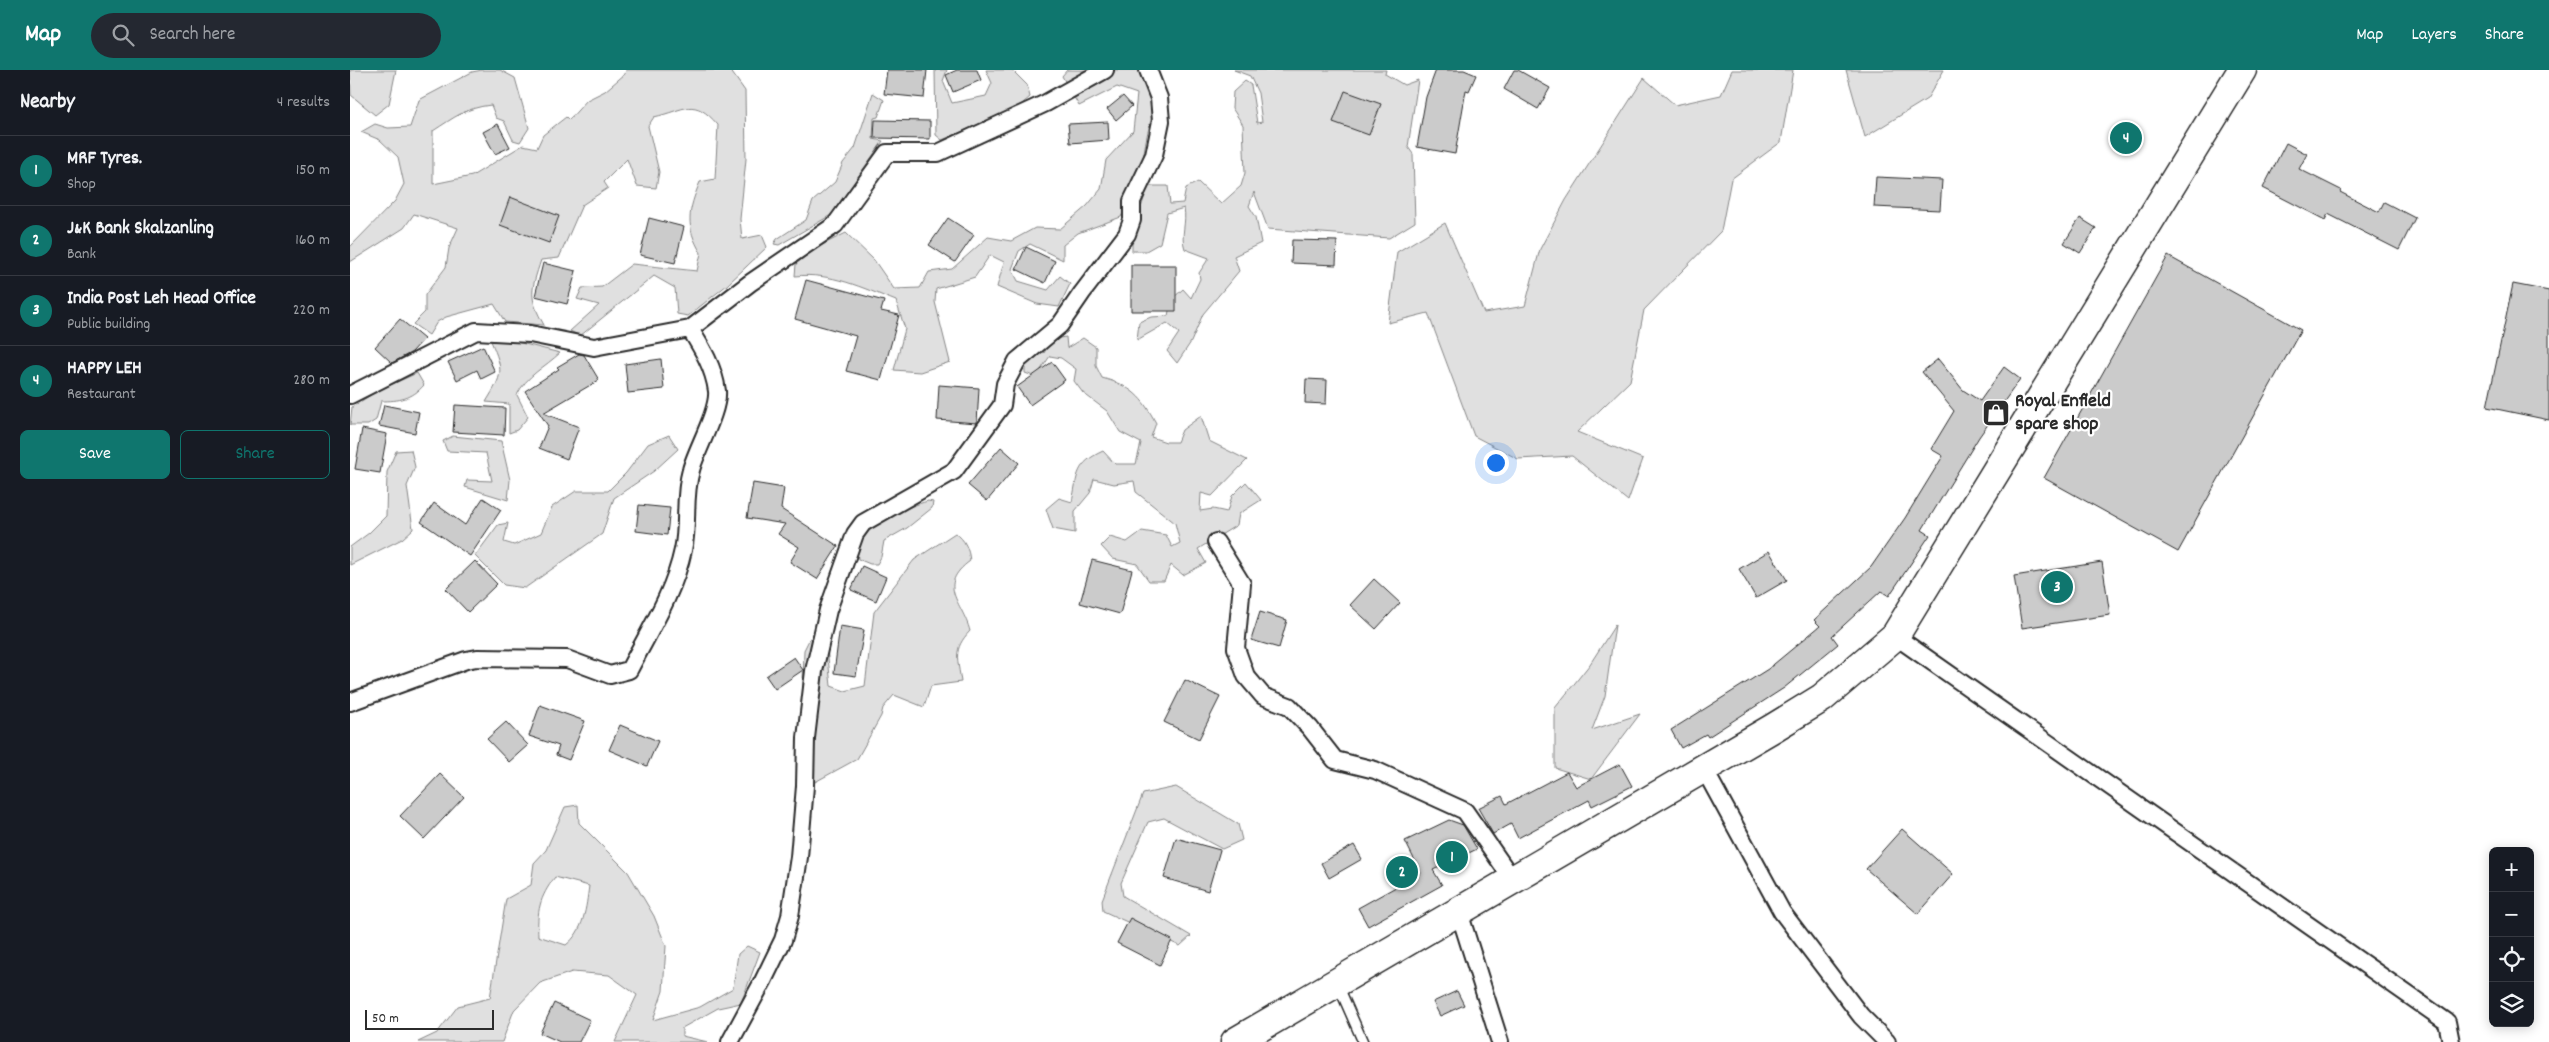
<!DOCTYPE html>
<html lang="en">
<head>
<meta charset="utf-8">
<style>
  body { margin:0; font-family:Dekko,sans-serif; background:#242831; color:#f1f3f6 }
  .controls { position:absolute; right:15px; bottom:15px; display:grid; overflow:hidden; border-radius:8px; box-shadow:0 2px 12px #0003 }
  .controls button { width:45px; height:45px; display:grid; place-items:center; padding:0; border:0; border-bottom:1px solid #363941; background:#171b24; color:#f1f3f6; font:25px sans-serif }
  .scale { position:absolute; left:15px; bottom:12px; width:129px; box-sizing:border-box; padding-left:5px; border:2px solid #2b2b2b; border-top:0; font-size:14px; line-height:18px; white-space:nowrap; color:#2b2b2b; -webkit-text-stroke:4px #fff; paint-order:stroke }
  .you { position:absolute; left:1145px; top:392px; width:18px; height:18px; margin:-12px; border:4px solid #fff; border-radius:50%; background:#1a73e8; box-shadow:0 0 0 8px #1a73e833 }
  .badge { display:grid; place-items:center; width:32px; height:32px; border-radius:50%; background:#0f766e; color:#fff; font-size:16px; font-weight:700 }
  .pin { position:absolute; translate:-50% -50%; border:2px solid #fff; box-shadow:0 1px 5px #0006 }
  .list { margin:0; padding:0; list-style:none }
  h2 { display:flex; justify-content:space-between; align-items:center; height:65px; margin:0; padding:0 20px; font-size:21px }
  h2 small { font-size:16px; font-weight:400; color:#9ea1a6 }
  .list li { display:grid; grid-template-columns:32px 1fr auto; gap:15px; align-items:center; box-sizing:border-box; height:70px; padding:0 20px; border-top:1px solid #363941 }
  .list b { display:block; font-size:19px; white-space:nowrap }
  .list p { margin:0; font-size:16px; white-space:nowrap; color:#9ea1a6 }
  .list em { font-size:16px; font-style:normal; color:#9ea1a6 }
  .actions { display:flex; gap:10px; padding:15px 20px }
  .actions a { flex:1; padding:11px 0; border:1px solid #0f766e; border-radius:8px; text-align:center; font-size:18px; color:#0f766e }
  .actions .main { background:#0f766e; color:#fff }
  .icon { flex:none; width:28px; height:28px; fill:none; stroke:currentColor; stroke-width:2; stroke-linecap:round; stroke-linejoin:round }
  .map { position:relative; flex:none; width:2199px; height:972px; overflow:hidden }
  header { display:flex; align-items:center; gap:30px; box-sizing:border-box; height:70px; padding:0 25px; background:#0f766e; color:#fff }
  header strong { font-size:24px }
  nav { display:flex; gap:28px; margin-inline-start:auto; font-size:18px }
  .search { width:350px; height:45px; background:#242831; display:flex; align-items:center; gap:12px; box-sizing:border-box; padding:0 18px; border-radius:28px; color:#9ea1a6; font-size:19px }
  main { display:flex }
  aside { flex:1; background:#171b24 }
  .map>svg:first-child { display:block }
  .green { fill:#e0e0e0; stroke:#868686; fill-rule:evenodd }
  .building { fill:#cbcbcb; stroke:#2b2b2b }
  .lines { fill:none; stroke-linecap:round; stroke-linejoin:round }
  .service-casing { stroke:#2b2b2b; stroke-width:12 }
  .minor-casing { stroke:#2b2b2b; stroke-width:20 }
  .trunk-casing { stroke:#2b2b2b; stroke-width:31 }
  .service { stroke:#fff; stroke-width:9 }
  .minor { stroke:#fff; stroke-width:16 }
  .trunk { stroke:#fff; stroke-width:28 }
  .labels { text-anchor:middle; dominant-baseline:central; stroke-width:4.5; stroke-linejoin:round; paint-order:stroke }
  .poi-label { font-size:20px; font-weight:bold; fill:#2b2b2b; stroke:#fff; text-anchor:start }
</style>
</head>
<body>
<header>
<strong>Map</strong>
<div class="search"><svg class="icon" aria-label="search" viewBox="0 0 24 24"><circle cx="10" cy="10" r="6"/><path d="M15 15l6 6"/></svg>Search here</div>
<nav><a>Map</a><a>Layers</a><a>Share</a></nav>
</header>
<main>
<aside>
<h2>Nearby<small>4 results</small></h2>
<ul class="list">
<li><span class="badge">1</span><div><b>MRF Tyres.</b><p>Shop</p></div><em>150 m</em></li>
<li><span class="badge">2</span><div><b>J&amp;K Bank Skalzanling</b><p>Bank</p></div><em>160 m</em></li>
<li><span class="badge">3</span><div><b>India Post Leh Head Office</b><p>Public building</p></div><em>220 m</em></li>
<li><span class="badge">4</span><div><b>HAPPY LEH</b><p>Restaurant</p></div><em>280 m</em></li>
</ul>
<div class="actions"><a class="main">Save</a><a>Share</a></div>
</aside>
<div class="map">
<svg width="2199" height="972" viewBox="0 0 2199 972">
  <rect width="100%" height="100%" fill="#fff"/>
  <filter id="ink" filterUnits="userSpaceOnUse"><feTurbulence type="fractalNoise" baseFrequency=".02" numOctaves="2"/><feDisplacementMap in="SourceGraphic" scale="10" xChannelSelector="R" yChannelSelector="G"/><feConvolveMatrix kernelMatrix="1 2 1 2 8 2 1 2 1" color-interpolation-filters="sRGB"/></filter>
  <g filter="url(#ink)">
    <path class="green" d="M0,0H46L39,34L25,45L1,25Z
      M132,0H150L165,8L179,58L170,72L163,70L154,51L146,48L141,35C115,38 105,47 83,61V114L122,106L173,75L187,78L193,65L216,47L219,50L237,30L255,21L275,4L276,0H380L395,21L396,89L390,149L392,169L412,165L417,177L377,215L338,246L327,244L325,218L304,206L230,266L220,261L249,235L227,229L232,218L252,217L282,194L347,201L351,183C335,156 338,141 350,112L365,109L368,55C343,26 336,40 304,47L298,56L309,102L306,118L287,116L277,89L254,112L258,118L232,135L209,188L191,190C181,221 178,226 194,255L155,252L144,234L96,247L87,252L79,265L63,254L75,242V225L96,197L99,178L108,158L64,144L54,158L0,192V177L45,131L54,114L48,87L30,70L11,62L25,54L38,58L60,57L69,30L122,2Z
      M585,0H597L593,11L602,33L636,26L642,13L636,0H662L677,15L680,27L666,39L592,70L586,65Z
      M717,0H791L805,40C795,62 795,85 789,108C785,121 777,134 771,147L728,163L713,175V190L680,174L669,181L662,199L668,211L698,220L710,206L720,214L709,237L687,234L647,217L654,192L640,185L625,207L586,219L585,232L600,292L570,302L544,300L555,259L546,231C513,218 480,202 445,206L446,194L466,178L496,163L524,190L544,219L570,218L579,202L602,199L638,167L661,171L685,158L710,159L737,136L751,119L756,90L783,61L787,24L767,17L729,36L712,6Z
      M884,0H1036L1035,4L1054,15L1068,10L1058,77L1063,84L1065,152L1039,168L918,159L904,122L899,136L906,147L911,173L884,186L889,201L853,244L841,272L827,293L817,281L829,263L817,253L787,270L789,252L801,247L818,246L821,230L833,219L841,228L850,209L849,203L859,188L835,179C830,165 837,153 834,138L817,143L810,173L796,181H782V166L798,116H818L820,134L833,133L836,118L848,112L871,134L891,116L895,103L893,55L882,38L883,22L895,11L901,15L907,53L912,52L908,23L900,6Z
      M1382,0H1443L1431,72L1381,109L1371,161L1294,240L1280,311L1227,362L1293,389L1278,431L1222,386L1168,389L1124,366L1078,243L1038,253L1047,182L1095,153L1134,243L1175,236L1190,179L1216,130L1294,8L1325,35L1371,25Z
      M1496,0H1594L1577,29L1515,67Z
      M523,23L534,30L528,47L524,48L523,69L533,71L481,145L429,175L424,174L427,169L456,150L463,131L485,112L493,93L505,78Z
      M716,267L717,278L733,268L746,277V296L752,308C782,316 792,327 806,353L801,367L816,372H827L832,360L851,346L859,371L897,390L862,426L851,423L850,441L863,439L877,442L882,426L896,412L911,430L889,444L887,455L848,479L856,493L833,505L821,495L814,511H799L787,494L763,489L751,476L760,467L777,472L792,461L816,465L822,477L830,473L825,453L786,422L784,411L764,414L744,409L740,423L725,441V463L703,459L696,439L709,428L722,432C728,404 725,394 753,381L765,394H786L791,373L770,362L757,341L733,323L724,311L726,299L711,288L700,286L686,307L675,303V292L689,279L694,283L702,269Z
      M141,271H163L210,283C195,297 176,306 167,325L178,347L167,360L159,363V334L136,332C153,304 154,302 141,271Z
      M67,303L74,315C62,329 49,331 31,331L26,350L18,355H0L2,337L27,321Z
      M319,365L328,379L304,401L264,428L252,464L175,518L154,515L125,486L148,455L158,453L154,472L164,475L191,463L202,437L226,421H258L276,403L298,374Z
      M103,366L151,371L160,410L158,430L115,417L117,410L142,411L136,383L97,381L93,371Z
      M61,380L65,397L57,416L63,459L52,469L0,495V477L19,463L36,446L37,402L46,381Z
      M578,431L583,432L582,438L557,458L534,471L531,487L527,494H520L508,489C501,458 556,437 578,431Z
      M605,463C615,469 619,480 620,491C586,516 612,531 620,561C602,580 608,589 611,612L581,616L574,637L544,625L533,638L531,646L507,689L465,712L450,709L454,580L460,568L477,578L481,616L495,621L515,616L524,542L564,490Z
      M1265,555L1255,626L1242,660L1290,644L1241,709L1205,698V638L1240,594Z
      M826,717L888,754L892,770L872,779L814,748L798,752L771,813L773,826L841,866L830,876L753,841L752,830L793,724Z
      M228,735L229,753L278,802L304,846L316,876L313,921L303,950L350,937L383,918L388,884L397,876L410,882L391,933L368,938L332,958V966L358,972H265L287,925L259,905L222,902L190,913L164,940L152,972H68L87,963L108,936L140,928L156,829L181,815L184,793L196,780L215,737ZM205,807L239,816C236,838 234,861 216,875L188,866C187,841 189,828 205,807Z"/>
    <path class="building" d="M537,0H577L574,28L534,24Z
      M607,0H627L631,10L603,22L596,5Z
      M1086,0H1114L1126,5L1119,21L1116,20L1105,84L1067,77L1076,27Z
      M1164,0H1168L1200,18L1188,39L1154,19Z
      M995,21L1031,34L1019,65L983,52Z
      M773,26L782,36L766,50L757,39Z
      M525,50L580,51V69L524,68Z
      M758,52L759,70L720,73L718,54Z
      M148,54L160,77L145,84L133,62Z
      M1936,73L1957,84L1949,99L1991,120L1990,122L2029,142L2034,132L2065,148L2049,180L1978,144L1975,150L1913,118Z
      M1526,107L1592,110L1590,140L1524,137Z
      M160,127L209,146L199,173L150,155Z
      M299,148L334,157L325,193L290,185Z
      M598,148L624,165L605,192L579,175Z
      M1730,148L1746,158L1730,183L1714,173Z
      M942,170L987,171L986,195L941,193Z
      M676,177L705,191L695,213L666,199Z
      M1818,186L1951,260L1828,482L1694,408Z
      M193,193L226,201L217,234L185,226Z
      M781,195H826V241H781Z
      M456,210L534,231L531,241L549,245L531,310L496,301L506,266L445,249Z
      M2163,214L2199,221V350L2137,337Z
      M50,249L74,269L62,282L42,293L25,277Z
      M133,276L145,302L131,309L127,300L107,310L98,292Z
      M229,284L234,285L249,310L193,343L229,357L217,389L189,378L198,356L175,321L209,299L207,297Z
      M311,289L314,319L278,323L275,294Z
      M1588,289L1613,320L1630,331L1654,297L1670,309L1629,367L1572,460L1580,465L1539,526L1531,521L1482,566L1488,574L1434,618L1358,667L1356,664L1331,678L1321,660L1418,599L1470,556L1464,550L1521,497L1555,448L1593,386L1581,379L1604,341L1572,302Z
      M702,292L715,310L680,335L667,317Z
      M956,309L977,310L976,334L955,333Z
      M589,315L629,318L627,353L587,350Z
      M34,335L69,342L65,363L29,356Z
      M105,335L155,338L154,365L103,362Z
      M12,359L37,364L30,403L5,399Z
      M651,377L669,393L637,431L618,415Z
      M403,413L434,418L431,439L488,476L467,509L440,492L449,477L428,464L435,454L397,448Z
      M133,428L151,440L120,486L71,452L84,433L115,455Z
      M289,435L320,438L317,465L286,461Z
      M1419,481L1437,510L1406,528L1389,499Z
      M742,490L782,500L770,544L730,533Z
      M125,491L147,514L118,542L96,519Z
      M1752,492L1760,545L1672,558L1664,506Z
      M512,496L536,507L526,531L501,520Z
      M1024,509L1050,533L1026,559L1000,535Z
      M910,542L937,550L929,578L901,570Z
      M490,556L514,560L506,606L484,603Z
      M444,587L453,600L425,619L416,606Z
      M835,610L870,627L849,669L814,652Z
      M190,635L235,651L219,690L206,685L209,676L179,666Z
      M156,652L178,675L159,692L137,669Z
      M270,655L308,671L297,696L259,680Z
      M1270,694L1282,716L1242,736L1239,730L1168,768L1161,754L1143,764L1128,738L1152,726L1156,734L1217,702L1226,717Z
      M90,704L114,727L74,769L50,746Z
      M1099,750L1113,755L1127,779L1083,800L1092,815L1018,856L1008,838L1071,803L1055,771Z
      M1552,759L1603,804L1568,844L1516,799Z
      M826,768L870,780L858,821L814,808Z
      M1004,775L1012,789L979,808L971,793Z
      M780,848L822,870L810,895L767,873Z
      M1107,921L1114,935L1090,946L1083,932Z
      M204,933L240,950L229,972H210L190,963Z"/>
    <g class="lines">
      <g class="service-casing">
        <path id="service" d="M988,915L1013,972"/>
      </g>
      <g class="minor-casing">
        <path id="minor" d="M0,325L126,261L180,264L244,277L340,259L400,213L485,155L537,83H588L696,33L755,0
          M866,472L892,514L886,578L896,606L913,626L939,636L960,658L985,690L1025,700L1115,741L1163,810
          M1545,566L2097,952L2101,972
          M0,632L116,590L127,588L217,589L260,605L279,600C299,561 324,523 333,480C339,453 333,428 341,400C346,380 369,341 367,321C364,298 352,278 340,259
          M1354,699L1432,842L1511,946L1537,972
          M1109,842L1150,972
          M380,972L413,911L433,870L440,846L449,787L455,716L456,668L464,601L478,540L505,464L513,453L604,401L652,335L655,314L667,291L710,255L732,223L777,164L782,150V131L804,85L811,51L809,28L798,0"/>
      </g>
      <g class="trunk-casing">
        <path id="trunk" d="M885,972L1423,658L1472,628L1545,566L1892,0"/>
      </g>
      <use href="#service" class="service"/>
      <use href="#minor" class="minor"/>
      <use href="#trunk" class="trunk"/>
    </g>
  </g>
  <defs>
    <g id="shop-square" transform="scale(1.4375)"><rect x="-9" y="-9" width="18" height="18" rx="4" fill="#2b2b2b" stroke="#fff"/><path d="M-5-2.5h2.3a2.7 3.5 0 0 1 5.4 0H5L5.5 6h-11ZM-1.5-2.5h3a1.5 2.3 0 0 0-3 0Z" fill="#fff"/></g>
  </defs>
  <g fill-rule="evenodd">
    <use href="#shop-square" x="1646" y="343"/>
  </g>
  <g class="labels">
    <g class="poi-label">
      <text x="1665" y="332">Royal Enfield<tspan x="1665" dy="23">spare shop</tspan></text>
    </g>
  </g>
</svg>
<div class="controls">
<button>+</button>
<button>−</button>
<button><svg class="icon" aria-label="locate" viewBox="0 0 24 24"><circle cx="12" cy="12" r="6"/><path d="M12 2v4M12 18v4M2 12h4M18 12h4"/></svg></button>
<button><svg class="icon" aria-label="layers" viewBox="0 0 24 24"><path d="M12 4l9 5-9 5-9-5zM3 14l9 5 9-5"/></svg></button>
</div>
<div class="scale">50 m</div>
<div class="you"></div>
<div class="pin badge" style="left:1102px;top:787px">1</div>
<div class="pin badge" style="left:1052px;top:802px">2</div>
<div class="pin badge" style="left:1707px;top:517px">3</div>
<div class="pin badge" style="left:1776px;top:68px">4</div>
</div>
</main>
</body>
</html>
